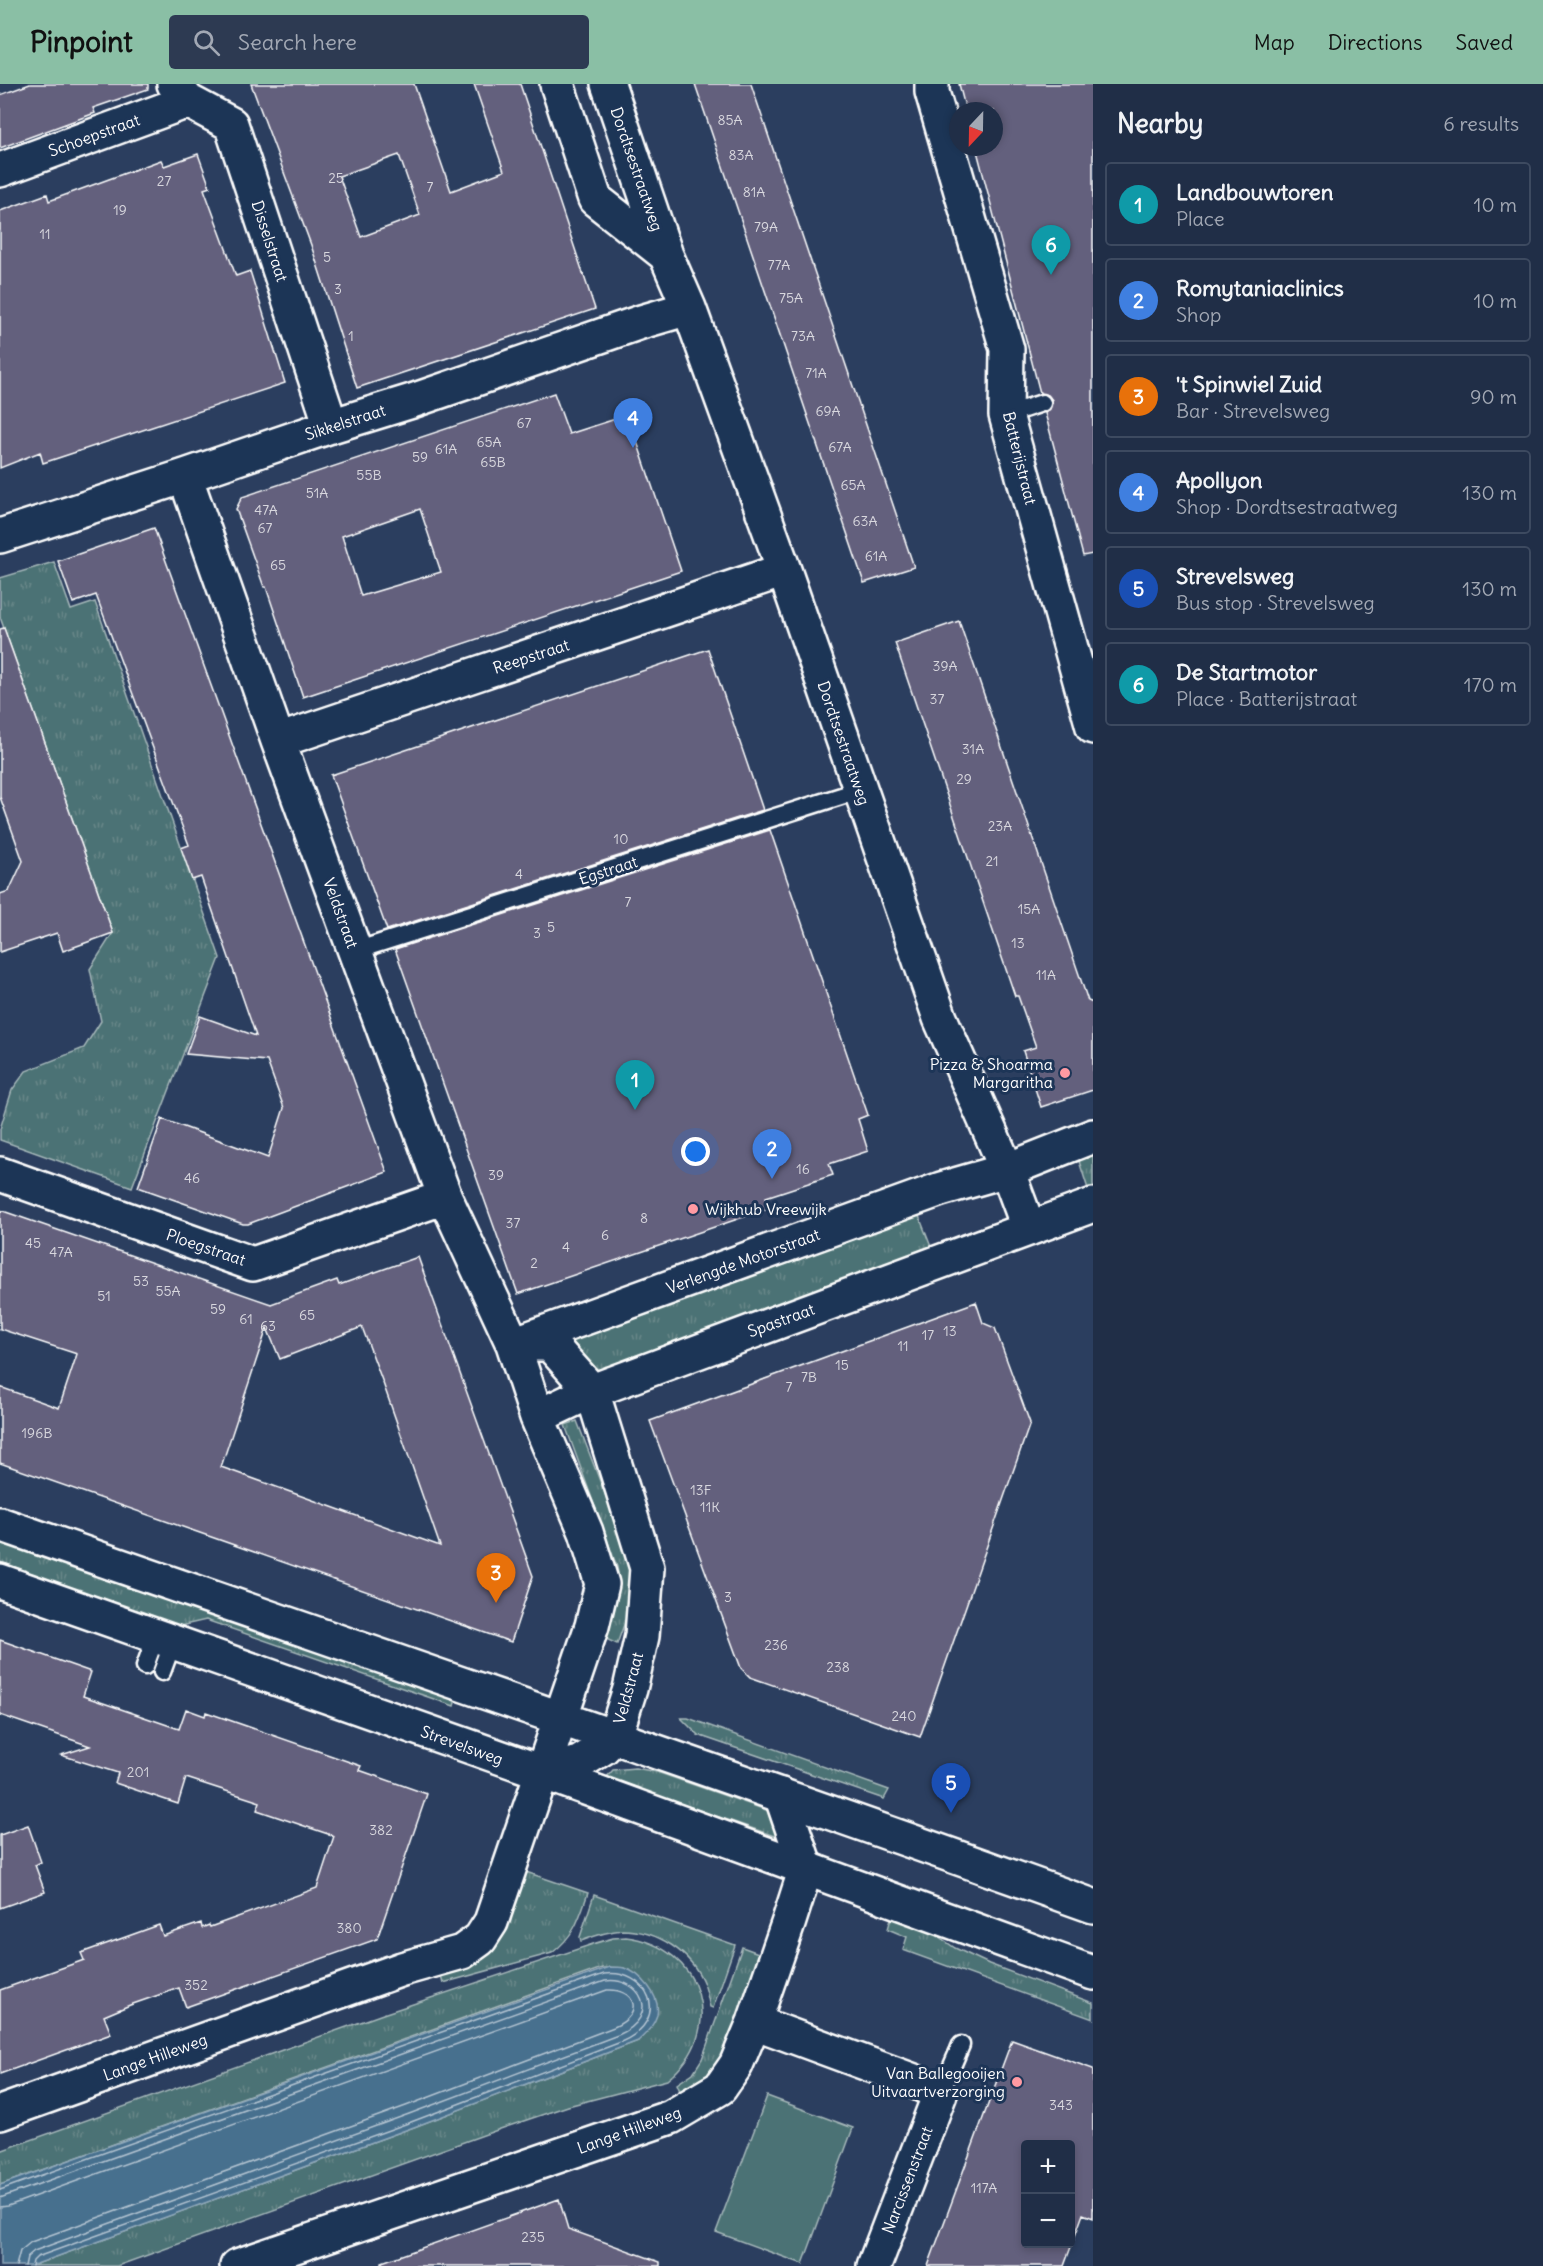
<!DOCTYPE html>
<html lang="en">
<head>
<meta charset="utf-8">
<style>
  body { margin:0; font-family:Delius,sans-serif; background:#2d3a52; color:#f1f3f6 }
  .controls { position:absolute; right:18px; bottom:18px; display:grid; overflow:hidden; border-radius:6px; box-shadow:0 3px 9px #0003 }
  .controls button { width:54px; height:54px; display:grid; place-items:center; padding:0; border:0; border-bottom:2px solid #3d4a60; background:#202e47; color:#f1f3f6; font:30px sans-serif }
  .compass { position:absolute; left:949px; top:18px; width:54px; height:54px; border-radius:50%; background:#202e47; box-shadow:0 3px 9px #0003; rotate:202deg }
  .you { position:absolute; left:696px; top:1068px; width:21px; height:21px; margin:-15px; border:4px solid #fff; border-radius:50%; background:#1a73e8; box-shadow:0 0 0 9px #1a73e833 }
  .badge { display:grid; place-items:center; width:39px; height:39px; border-radius:50%; background:#8abfa5; color:#fff; font-size:20px; font-weight:700 }
  .pin { position:absolute; translate:-50% -50px; filter:drop-shadow(0 2px 3px #0008) }
  .pin::after { content:''; position:absolute; top:32px; width:21px; height:18px; background:inherit; clip-path:polygon(0 0,100% 0,50% 100%) }
  .list { margin:0; padding:0; list-style:none }
  h2 { display:flex; justify-content:space-between; align-items:center; height:78px; margin:0; padding:0 24px; font-size:26px }
  h2 small { font-size:20px; font-weight:400; color:#a2a8b4 }
  .list li { display:grid; grid-template-columns:39px 1fr auto; gap:18px; align-items:center; box-sizing:border-box; height:84px; margin:0 12px 12px; padding:0 12px; border:2px solid #3d4a60; border-radius:6px }
  .list b { display:block; font-size:22px; white-space:nowrap }
  .list p { margin:0; font-size:20px; white-space:nowrap; color:#a2a8b4 }
  .list em { font-size:20px; font-style:normal; color:#a2a8b4 }
  .icon { flex:none; width:33px; height:33px; fill:none; stroke:currentColor; stroke-width:2; stroke-linecap:round; stroke-linejoin:round }
  .map { position:relative; flex:none; width:1093px; height:2182px; overflow:hidden }
  header { display:flex; align-items:center; gap:36px; box-sizing:border-box; height:84px; padding:0 30px; background:#8abfa5; color:#111 }
  header strong { font-size:28px }
  nav { display:flex; gap:33px; margin-inline-start:auto; font-size:21px }
  .search { width:420px; height:54px; background:#2d3a52; display:flex; align-items:center; gap:15px; box-sizing:border-box; padding:0 21px; border-radius:6px; color:#a2a8b4; font-size:22px }
  main { display:flex }
  aside { flex:1; background:#202e47 }
  .map>svg:first-child { display:block }
  .grass { fill:url(#grass-tufts); stroke:#a6b8ba; stroke-width:1.5 }
  .pitch { fill:#4c7274; stroke:#a6b8ba; stroke-width:1.5 }
  .water { fill:#466f8e; stroke:#90a9bb; stroke-width:1.5 }
  .lines { fill:none; stroke-linecap:round; stroke-linejoin:round }
  .shore { stroke:#b5c5d2; stroke-width:1.5 }
  .building { fill:#64607d; stroke:#fff; stroke-width:1.5; fill-rule:evenodd }
  .lane-casing { stroke:#fff; stroke-width:21 }
  .street-casing { stroke:#fff; stroke-width:38 }
  .primary-casing { stroke:#fff; stroke-width:38 }
  .lane { stroke:#1d3557; stroke-width:16 }
  .street { stroke:#1d3557; stroke-width:33 }
  .primary { stroke:#1d3557; stroke-width:33 }
  .poi-dot { fill:#ff9aa2; stroke:#1d3557; stroke-width:2 }
  .labels { text-anchor:middle; dominant-baseline:central; stroke-width:6; stroke-linejoin:round; paint-order:stroke }
  .number-label { font-size:14px; fill:#d8d7de }
  .street-label { font-size:16px; fill:#fff; stroke:#1d3557 }
  .poi-label { font-size:16px; fill:#fff; stroke:#1d3557; text-anchor:end }
</style>
</head>
<body>
<header>
<strong>Pinpoint</strong>
<div class="search"><svg class="icon" aria-label="search" viewBox="0 0 24 24"><circle cx="10" cy="10" r="6"/><path d="M15 15l6 6"/></svg>Search here</div>
<nav><a>Map</a><a>Directions</a><a>Saved</a></nav>
</header>
<main>
<div class="map">
<svg width="1093" height="2182" viewBox="0 0 1093 2182">
  <defs>
    <pattern id="grass-tufts" width="24" height="20" patternUnits="userSpaceOnUse" patternTransform="scale(1.5)"><rect width="24" height="20" fill="#4c7274"/><path d="M3 7l-1-3M5 7V3M7 7l1-3M15 17l-1-3M17 17v-4M19 17l1-3" fill="none" stroke="#678789"/></pattern>
  </defs>
  <rect width="100%" height="100%" fill="#2b3e5f"/>
  <filter id="ink" filterUnits="userSpaceOnUse"><feTurbulence type="fractalNoise" baseFrequency=".0167" numOctaves="2"/><feDisplacementMap in="SourceGraphic" scale="12" xChannelSelector="R" yChannelSelector="G"/><feConvolveMatrix kernelMatrix="1 2 1 2 8 2 1 2 1" color-interpolation-filters="sRGB"/></filter>
  <g filter="url(#ink)">
    <path class="grass" d="M54,478L71,526L95,518L220,874L132,1103L0,1056V1045L12,1006L26,987L84,964L101,937L90,885L113,849L0,533V494Z
      M1093,1069V1107L1089,1108L1078,1074Z
      M917,1127L933,1168L592,1289L570,1255Z
      M577,1337L634,1486L631,1521L617,1560L604,1554C613,1527 623,1512 617,1483L565,1341Z
      M0,1452L457,1612L454,1622L206,1536L180,1542L0,1478Z
      M681,1634H688L889,1706L884,1715L698,1651Z
      M635,1684L657,1688L769,1727L786,1756L606,1694L613,1686Z
      M523,1787L588,1809C579,1835 575,1851 552,1869L443,1899L440,1887Z
      M594,1811L735,1861L713,1924L710,1923C708,1916 707,1907 704,1900C691,1868 657,1846 622,1846C609,1847 594,1852 581,1857L580,1853Z
      M892,1831L925,1843L955,1864L989,1880L1093,1919V1935L903,1866L907,1853L888,1845Z
      M626,1853C703,1863 728,1947 667,1996L568,2022L503,2044L117,2182H31L414,2043L638,1957L644,1898L624,1884H602L0,2101V2067L383,1930L596,1859L613,1854Z
      M742,1863L761,1870L718,1986L683,2014L677,2000L693,1989L702,1975Z"/>
    <path class="pitch" d="M767,2012L853,2044L803,2180L716,2148Z"/>
    <path class="water" d="M610,1883C614,1883 620,1883 624,1884C641,1889 661,1912 657,1931C654,1942 646,1950 638,1957L414,2043L31,2182H0V2101Z"/>
    <g class="lines">
      <path class="shore" d="M0,2106L604,1890C647,1884 674,1935 621,1958L411,2038L37,2173L33,2177L32,2182
        M0,2114L605,1897C640,1892 663,1932 618,1951L409,2030L34,2167L27,2173L25,2182
        M0,2123L8,2122L55,2105L607,1906C634,1904 646,1929 614,1943L406,2022L31,2158L20,2167L16,2182"/>
    </g>
    <path class="building" d="M30,0H148V5L93,24L95,29L0,64V11Z
      M251,0H414L451,107L504,87L474,0H520L595,225L357,304L311,161ZM399,71L420,131L361,153L339,92Z
      M695,0H751L914,483L864,499Z
      M959,0H1093V470L1083,472L1045,329L1050,325L1052,316L1048,311L1040,309L976,63H994V27H966Z
      M198,70L210,103L204,105L236,192L250,187L285,299L43,379L40,368L0,384V127L47,110L49,117L161,76L164,82Z
      M554,309L569,350L628,331L681,487L303,613L266,503H264L236,425L242,413ZM420,425L441,488L361,512L342,452Z
      M154,444L387,1088L248,1140H243L138,1103L162,1035L268,1074L284,1024L267,977L186,970L200,932L256,952L201,793L192,796L181,764L189,761L96,511L73,519L58,477Z
      M959,537L1088,917L1093,919V1006L1041,1023L1023,967L1036,963L1018,912H1015L895,559Z
      M4,544L113,849L63,867L57,849L0,868V810L9,807L23,777L0,713V545Z
      M708,565L763,726L387,846L331,691Z
      M770,746L868,1031L858,1035L868,1067L829,1080L833,1091L766,1113L770,1124L518,1210L395,865Z
      M0,1126L271,1220L337,1196L339,1201L418,1173L533,1492L511,1558L0,1379V1303L59,1324L77,1270L0,1245ZM362,1243L383,1299L440,1462L221,1383L267,1244L280,1275Z
      M976,1218L983,1239L995,1244L1030,1339L920,1653L750,1593L741,1584L650,1337Z
      M0,1556L91,1588L83,1612L179,1645L186,1625L205,1632L206,1628L361,1682L359,1686L427,1710L377,1855L186,1923L179,1904L130,1921L104,1932L111,1950L0,1990V1906L84,1876L81,1869L159,1841L163,1852L201,1839L202,1844L209,1841L210,1843L317,1804L334,1752L257,1726L260,1718L186,1694L178,1720L115,1699L118,1689L61,1671L90,1662L0,1631Z
      M28,1741L41,1778L35,1781L45,1808L0,1824V1751Z
      M1012,1956L1093,1985V2134L1083,2130L1064,2182H928ZM1026,2061H1071V2160H1026Z
      M559,2115L568,2145L660,2178V2182H382V2178Z"/>
    <g class="lines">
      <g class="lane-casing">
        <path id="lane" d="M1006,331L1042,319
          M355,867L860,706
          M145,1582L156,1552
          M162,1588L173,1558
          M940,2010L961,1961"/>
      </g>
      <g class="street-casing">
        <path id="street" d="M174,0L188,17L231,40L331,342
          M557,0L595,115L666,171
          M608,0L666,171L689,224L784,486L940,934L1007,1086L1029,1145
          M932,0V8L1007,265L1006,331L1093,643
          M0,86L188,17
          M0,452L185,392L331,342L412,317L641,238L689,224
          M278,657L784,486
          M0,1090L253,1180L445,1113
          M513,1260L941,1105L1007,1086L1093,1052
          M518,1260H550L592,1307L647,1484L642,1552L630,1605L615,1652L603,1664L579,1679L542,1688
          M537,1333L592,1307L1093,1121
          M754,1938L914,1997L940,2010L874,2182
          M0,2029L402,1885L462,1868L480,1855L491,1838L592,1542L602,1500L586,1448L537,1333L513,1260L445,1113L278,657L185,392
          M237,2182L671,2033L720,2004L736,1981L754,1938L789,1837L806,1784L781,1711"/>
      </g>
      <g class="primary-casing">
        <path id="primary" d="M0,1440C364,1567 730,1691 1093,1822
          M0,1497L542,1688L1093,1889"/>
      </g>
      <use href="#lane" class="lane"/>
      <use href="#street" class="street"/>
      <use href="#primary" class="primary"/>
    </g>
  </g>
  <g class="poi-dot">
    <circle cx="1065" cy="989" r="6"/>
    <circle cx="693" cy="1125" r="6"/>
    <circle cx="1017" cy="1998" r="6"/>
  </g>
  <g class="labels">
    <g class="number-label">
      <text x="730" y="36">85A</text>
      <text x="741" y="71">83A</text>
      <text x="336" y="94">25</text>
      <text x="164" y="97">27</text>
      <text x="430" y="103">7</text>
      <text x="754" y="108">81A</text>
      <text x="120" y="126">19</text>
      <text x="766" y="143">79A</text>
      <text x="45" y="150">11</text>
      <text x="327" y="173">5</text>
      <text x="779" y="181">77A</text>
      <text x="338" y="205">3</text>
      <text x="791" y="214">75A</text>
      <text x="351" y="252">1</text>
      <text x="803" y="252">73A</text>
      <text x="816" y="289">71A</text>
      <text x="828" y="327">69A</text>
      <text x="524" y="339">67</text>
      <text x="489" y="358">65A</text>
      <text x="840" y="363">67A</text>
      <text x="446" y="365">61A</text>
      <text x="420" y="373">59</text>
      <text x="493" y="378">65B</text>
      <text x="369" y="391">55B</text>
      <text x="853" y="401">65A</text>
      <text x="317" y="409">51A</text>
      <text x="266" y="426">47A</text>
      <text x="865" y="437">63A</text>
      <text x="265" y="444">67</text>
      <text x="876" y="472">61A</text>
      <text x="278" y="481">65</text>
      <text x="945" y="582">39A</text>
      <text x="937" y="615">37</text>
      <text x="973" y="665">31A</text>
      <text x="964" y="695">29</text>
      <text x="1000" y="742">23A</text>
      <text x="621" y="755">10</text>
      <text x="992" y="777">21</text>
      <text x="519" y="790">4</text>
      <text x="628" y="818">7</text>
      <text x="1029" y="825">15A</text>
      <text x="551" y="843">5</text>
      <text x="537" y="849">3</text>
      <text x="1018" y="859">13</text>
      <text x="1046" y="891">11A</text>
      <text x="803" y="1085">16</text>
      <text x="496" y="1091">39</text>
      <text x="192" y="1094">46</text>
      <text x="644" y="1134">8</text>
      <text x="513" y="1139">37</text>
      <text x="605" y="1151">6</text>
      <text x="33" y="1159">45</text>
      <text x="566" y="1163">4</text>
      <text x="61" y="1168">47A</text>
      <text x="534" y="1179">2</text>
      <text x="141" y="1197">53</text>
      <text x="168" y="1207">55A</text>
      <text x="104" y="1212">51</text>
      <text x="218" y="1225">59</text>
      <text x="307" y="1231">65</text>
      <text x="246" y="1235">61</text>
      <text x="268" y="1242">63</text>
      <text x="950" y="1247">13</text>
      <text x="928" y="1251">17</text>
      <text x="903" y="1262">11</text>
      <text x="842" y="1281">15</text>
      <text x="809" y="1293">7B</text>
      <text x="789" y="1303">7</text>
      <text x="37" y="1349">196B</text>
      <text x="701" y="1406">13F</text>
      <text x="710" y="1423">11K</text>
      <text x="728" y="1513">3</text>
      <text x="776" y="1561">236</text>
      <text x="838" y="1583">238</text>
      <text x="904" y="1632">240</text>
      <text x="138" y="1688">201</text>
      <text x="381" y="1746">382</text>
      <text x="349" y="1844">380</text>
      <text x="196" y="1901">352</text>
      <text x="1061" y="2021">343</text>
      <text x="984" y="2104">117A</text>
      <text x="533" y="2153">235</text>
    </g>
    <g class="street-label">
      <text transform="translate(94 51) rotate(-20)">Schoepstraat</text>
      <text transform="translate(637 85) rotate(71)">Dordtsestraatweg</text>
      <text transform="translate(270 157) rotate(72)">Disselstraat</text>
      <text transform="translate(345 338) rotate(-18)">Sikkelstraat</text>
      <text transform="translate(1020 374) rotate(76)">Batterijstraat</text>
      <text transform="translate(531 572) rotate(-18)">Reepstraat</text>
      <text transform="translate(844 659) rotate(71)">Dordtsestraatweg</text>
      <text transform="translate(608 786) rotate(-18)">Egstraat</text>
      <text transform="translate(341 829) rotate(70)">Veldstraat</text>
      <text transform="translate(206 1163) rotate(19)">Ploegstraat</text>
      <text transform="translate(743 1177) rotate(-20)">Verlengde Motorstraat</text>
      <text transform="translate(781 1236) rotate(-20)">Spastraat</text>
      <text transform="translate(628 1604) rotate(-75)">Veldstraat</text>
      <text transform="translate(462 1661) rotate(20)">Strevelsweg</text>
      <text transform="translate(155 1973) rotate(-20)">Lange Hilleweg</text>
      <text transform="translate(629 2046) rotate(-20)">Lange Hilleweg</text>
      <text transform="translate(907 2096) rotate(-69)">Narcissenstraat</text>
    </g>
    <g class="poi-label">
      <text x="1053" y="980">Pizza &amp; Shoarma<tspan x="1053" dy="18">Margaritha</tspan></text>
      <text x="705" y="1125" text-anchor="start">Wijkhub Vreewijk</text>
      <text x="1005" y="1989">Van Ballegooijen<tspan x="1005" dy="18">Uitvaartverzorging</tspan></text>
    </g>
  </g>
</svg>
<div class="controls">
<button>+</button>
<button>−</button>
</div>
<svg class="compass" viewBox="-18 -18 36 36"><path d="M0-13l5 13h-10z" fill="#e53935"/><path d="M0 13l5-13h-10z" fill="#a2a8b4"/></svg>
<div class="you"></div>
<div class="pin badge" style="left:635px;top:1026px;background:#0f9aa8">1</div>
<div class="pin badge" style="left:772px;top:1095px;background:#3f7fe0">2</div>
<div class="pin badge" style="left:496px;top:1519px;background:#e8710a">3</div>
<div class="pin badge" style="left:633px;top:364px;background:#3f7fe0">4</div>
<div class="pin badge" style="left:951px;top:1729px;background:#1a4fb4">5</div>
<div class="pin badge" style="left:1051px;top:191px;background:#0f9aa8">6</div>
</div>
<aside>
<h2>Nearby<small>6 results</small></h2>
<ul class="list">
<li><span class="badge" style="background:#0f9aa8">1</span><div><b>Landbouwtoren</b><p>Place</p></div><em>10 m</em></li>
<li><span class="badge" style="background:#3f7fe0">2</span><div><b>Romytaniaclinics</b><p>Shop</p></div><em>10 m</em></li>
<li><span class="badge" style="background:#e8710a">3</span><div><b>'t Spinwiel Zuid</b><p>Bar · Strevelsweg</p></div><em>90 m</em></li>
<li><span class="badge" style="background:#3f7fe0">4</span><div><b>Apollyon</b><p>Shop · Dordtsestraatweg</p></div><em>130 m</em></li>
<li><span class="badge" style="background:#1a4fb4">5</span><div><b>Strevelsweg</b><p>Bus stop · Strevelsweg</p></div><em>130 m</em></li>
<li><span class="badge" style="background:#0f9aa8">6</span><div><b>De Startmotor</b><p>Place · Batterijstraat</p></div><em>170 m</em></li>
</ul>
</aside>
</main>
</body>
</html>
